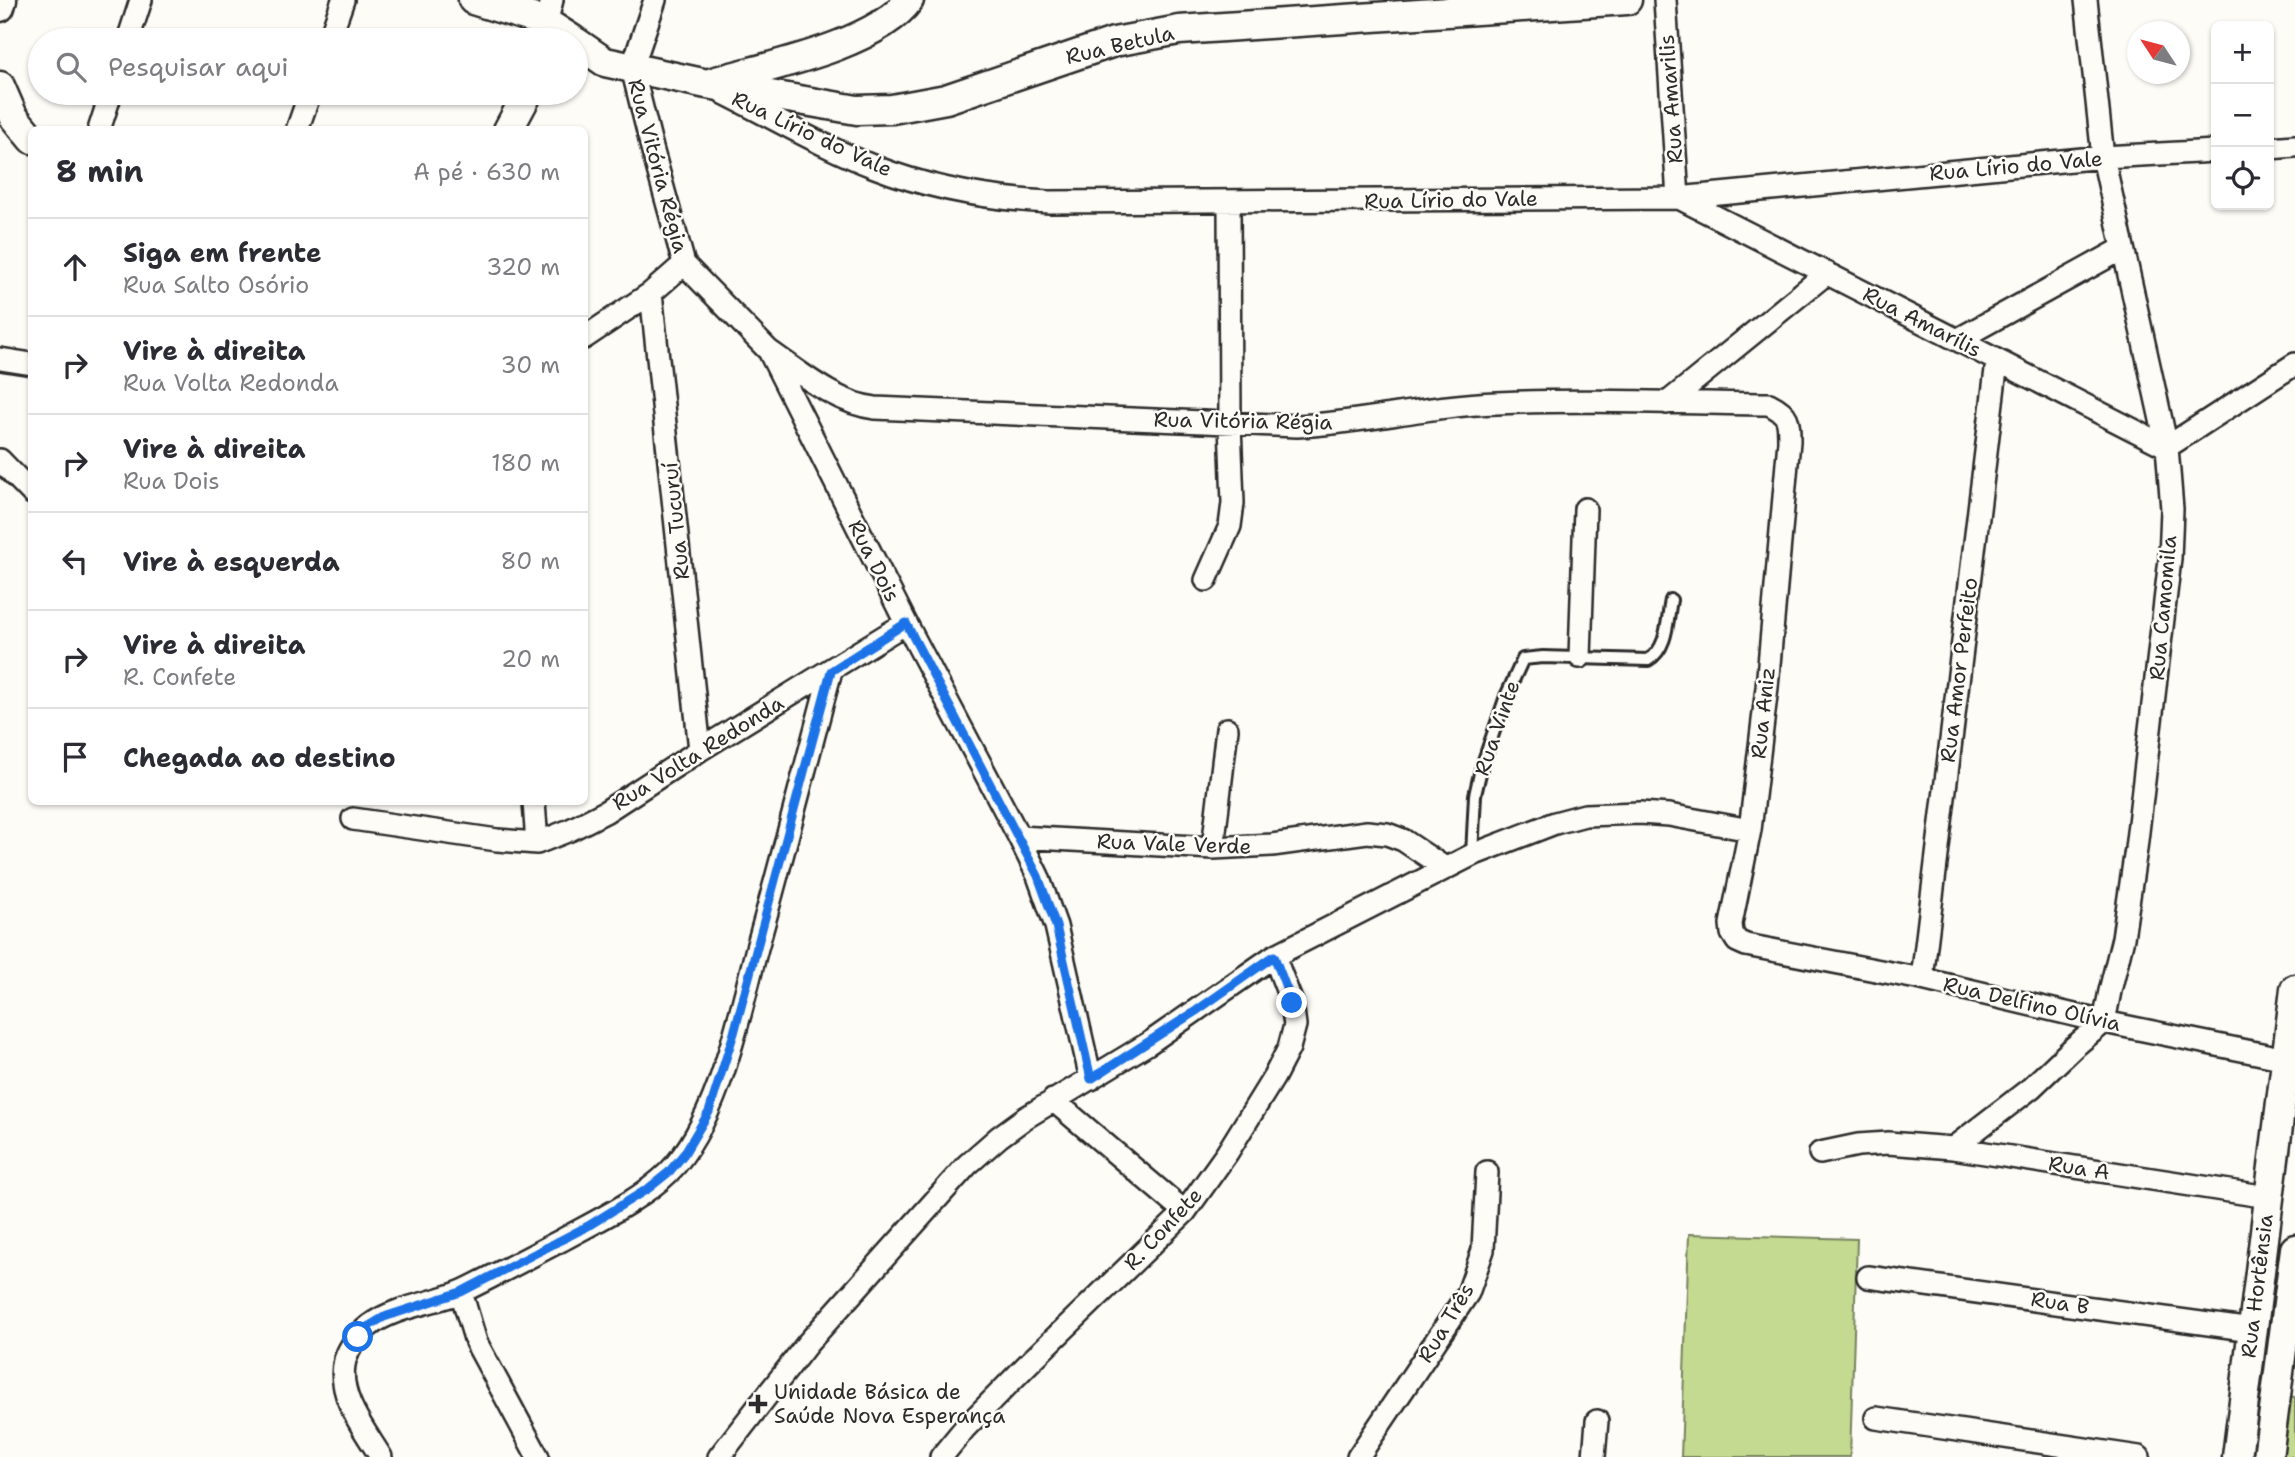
<!DOCTYPE html>
<html lang="pt">
<head>
<meta charset="utf-8">
<style>
  body { margin:0; font-family:"Shantell Sans",sans-serif; background:#f7f7f7; color:#2b2b33 }
  .controls { position:absolute; right:21px; top:21px; display:grid; overflow:hidden; border-radius:10px; box-shadow:0 2px 5px #0004 }
  .controls button { width:63px; height:63px; display:grid; place-items:center; padding:0; border:0; border-bottom:2px solid #e1e1e2; background:#fff; color:#2b2b33; font:35px sans-serif }
  .compass { position:absolute; left:2127px; top:21px; width:63px; height:63px; border-radius:50%; background:#fff; box-shadow:0 2px 5px #0004; rotate:306deg }
  .stop { position:absolute; width:21px; height:21px; margin:-16px; border:5px solid #1a73e8; border-radius:50%; background:#fff }
  .stop.end { background:#1a73e8; border-color:#fff; box-shadow:0 2px 7px #0008 }
  .list { margin:0; padding:0; list-style:none }
  h2 { display:flex; justify-content:space-between; align-items:center; height:91px; margin:0; padding:0 28px; font-size:30px }
  h2 small { font-size:23px; font-weight:400; color:#7c7c81 }
  .list li { display:grid; grid-template-columns:46px 1fr auto; gap:21px; align-items:center; box-sizing:border-box; height:98px; padding:0 28px; border-top:2px solid #e1e1e2 }
  .list b { display:block; font-size:26px; white-space:nowrap }
  .list p { margin:0; font-size:23px; white-space:nowrap; color:#7c7c81 }
  .list em { font-size:23px; font-style:normal; color:#7c7c81 }
  .icon { flex:none; width:38px; height:38px; fill:none; stroke:currentColor; stroke-width:2; stroke-linecap:round; stroke-linejoin:round }
  .map { position:relative; flex:none; width:2295px; height:1457px; overflow:hidden }
  .search { position:absolute; background:#fff; box-shadow:0 2px 5px #0004; left:28px; top:28px; width:560px; height:77px; display:flex; align-items:center; gap:18px; box-sizing:border-box; padding:0 24px; border-radius:38px; color:#7c7c81; font-size:26px }
  .panel { position:absolute; background:#fff; box-shadow:0 2px 5px #0004; left:28px; top:126px; width:560px; height:679px; border-radius:10px }
  .map>svg:first-child { display:block }
  .green { fill:#c3da90; stroke:#77825e; stroke-width:2 }
  .lines { fill:none; stroke-linecap:round; stroke-linejoin:round }
  .lane-casing { stroke:#2b2b2b; stroke-width:16 }
  .street-casing { stroke:#2b2b2b; stroke-width:26 }
  .secondary-casing { stroke:#2b2b2b; stroke-width:33 }
  .lane { stroke:#fdfcf7; stroke-width:10 }
  .street { stroke:#fdfcf7; stroke-width:21 }
  .secondary { stroke:#fdfcf7; stroke-width:28 }
  .route { stroke:#1a73e8; stroke-width:9 }
  .poi-dot { fill:#2b2b2b; stroke:#fdfcf7; stroke-width:2.5 }
  .labels { text-anchor:middle; dominant-baseline:central; stroke-width:5; stroke-linejoin:round; paint-order:stroke }
  .street-label { font-size:21px; fill:#2b2b2b; stroke:#fdfcf7 }
  .poi-label { font-size:21px; fill:#2b2b2b; stroke:#fdfcf7; text-anchor:start }
</style>
</head>
<body>
<div class="map">
<svg width="2295" height="1457" viewBox="0 0 2295 1457">
  <rect width="100%" height="100%" fill="#fdfcf7"/>
  <filter id="ink" filterUnits="userSpaceOnUse"><feTurbulence type="fractalNoise" baseFrequency=".0143" numOctaves="2"/><feDisplacementMap in="SourceGraphic" scale="14" xChannelSelector="R" yChannelSelector="G"/><feConvolveMatrix kernelMatrix="1 2 1 2 8 2 1 2 1" color-interpolation-filters="sRGB"/></filter>
  <g filter="url(#ink)">
    <path class="green" d="M1689,1234L1857,1239L1850,1457H1681Z
      M2275,1394L2295,1397V1457H2266Z"/>
    <g class="lines">
      <g class="lane-casing">
        <path id="lane" d="M1472,855L1475,795L1481,769L1506,696L1523,659L1543,657L1648,660C1668,649 1667,619 1671,600"/>
      </g>
      <g class="street-casing">
        <path id="street" d="M655,0L632,68L652,148L684,264L769,351L906,623L1019,837L1038,876L1056,926L1091,1079
          M1665,0L1678,198
          M128,40L141,0
          M329,40L343,0
          M542,40L552,0
          M724,93C774,118 823,147 875,167C931,189 989,199 1049,202L1678,198L2103,157L2216,151
          M99,130L111,93
          M297,130L310,93
          M2269,148L2295,146
          M1679,198L2167,447
          M651,293L700,750
          M584,338L651,293L684,264
          M1957,340L2122,249
          M769,351C801,373 835,403 875,408L1297,426C1364,423 1430,405 1497,403C1588,399 1679,403 1769,404C1789,414 1789,420 1789,441L1767,687L1750,830L1731,924L1732,933L1737,941L1746,945L1922,979L2104,1022L2286,1059
          M0,359L32,364
          M1667,403L1827,273
          M2167,447L2295,364
          M0,460L32,493
          M1206,580L1230,526L1233,503L1230,424L1229,202
          M1580,657L1585,509
          M534,802L537,843
          M353,819L497,840L537,843L570,830L605,812L700,750L906,623
          M1019,837L1213,848L1272,845L1367,832L1387,834L1403,840L1445,868
          M1213,848L1227,729
          M1922,979L1997,361
          M1053,1100L1185,1212
          M1953,1148L2031,1088L2074,1047L2104,1022L2110,991L2123,938L2136,849L2170,559L2172,509L2167,447L2103,157L2086,0
          M1820,1153L1858,1145L1888,1143L1953,1148L2268,1197
          M1868,1277L2252,1330
          M461,1292L476,1342L538,1457
          M1876,1418L2139,1457
          M381,1457C364,1429 336,1395 345,1360C349,1347 359,1334 369,1326C395,1306 433,1304 463,1291C496,1275 529,1257 562,1240C598,1220 639,1201 669,1172C719,1121 739,1016 757,948C783,856 806,763 831,671
          M719,1457L807,1344L967,1165L999,1137L1025,1118L1149,1043L1274,956L1472,855L1555,823L1585,815L1640,813L1669,815L1750,830
          M941,1457L964,1429L1029,1363L1185,1212L1227,1153L1274,1077L1289,1048L1295,1025L1292,1003L1274,956
          M1358,1457L1468,1293L1483,1250L1487,1172
          M1594,1457L1597,1421"/>
      </g>
      <g class="secondary-casing">
        <path id="secondary" d="M473,0L545,22L573,40
          M0,7L2,0
          M576,42L605,62L707,84L857,110L892,109L946,99L1114,42L1179,30L1627,0
          M713,82C766,67 877,45 909,0
          M0,86L13,116L32,139
          M508,130L528,93
          M2237,1457L2295,989
          M2268,1457L2295,1249"/>
      </g>
      <use href="#lane" class="lane"/>
      <use href="#street" class="street"/>
      <use href="#secondary" class="secondary"/>
    </g>
  </g>
  <g class="lines" filter="url(#ink)">
    <path class="route" d="M358,1337L369,1326L384,1317L461,1292L588,1226L649,1188L669,1172L684,1154L709,1112L734,1033L831,671L906,623L1038,876L1056,926L1091,1079L1196,1011L1274,956L1292,1003"/>
  </g>
  <path class="poi-dot" d="M754.5 1393.5h7v7h7v7h-7v7h-7v-7h-7v-7h7z"/>
  <g class="labels">
    <g class="street-label">
      <text transform="translate(1120 45) rotate(-13)">Rua Betula</text>
      <text transform="translate(1671 99) rotate(-94)">Rua Amarilis</text>
      <text transform="translate(812 134) rotate(25)">Rua Lírio do Vale</text>
      <text transform="translate(658 166) rotate(75)">Rua Vitória Régia</text>
      <text transform="translate(2016 166) rotate(-5)">Rua Lírio do Vale</text>
      <text transform="translate(1451 200) rotate(-1)">Rua Lírio do Vale</text>
      <text transform="translate(1922 322) rotate(27)">Rua Amarílis</text>
      <text transform="translate(1243 421) rotate(1)">Rua Vitória Régia</text>
      <text transform="translate(676 521) rotate(-96)">Rua Tucuruí</text>
      <text transform="translate(874 561) rotate(63)">Rua Dois</text>
      <text transform="translate(2163 608) rotate(-85)">Rua Camomila</text>
      <text transform="translate(1959 670) rotate(-83)">Rua Amor Perfeito</text>
      <text transform="translate(1763 713) rotate(-84)">Rua Aniz</text>
      <text transform="translate(1497 728) rotate(-71)">Rua Vinte</text>
      <text transform="translate(698 753) rotate(-32)">Rua Volta Redonda</text>
      <text transform="translate(1174 844) rotate(2)">Rua Vale Verde</text>
      <text transform="translate(2032 1004) rotate(13)">Rua Delfino Olívia</text>
      <text transform="translate(2079 1168) rotate(9)">Rua A</text>
      <text transform="translate(1163 1229) rotate(-47)">R. Confete</text>
      <text transform="translate(2257 1286) rotate(-83)">Rua Hortênsia</text>
      <text transform="translate(2060 1303) rotate(8)">Rua B</text>
      <text transform="translate(1446 1323) rotate(-59)">Rua Três</text>
    </g>
    <g class="poi-label">
      <text x="774" y="1392">Unidade Básica de<tspan x="774" dy="24">Saúde Nova Esperança</tspan></text>
    </g>
  </g>
</svg>
<div class="controls">
<button>+</button>
<button>−</button>
<button><svg class="icon" aria-label="locate" viewBox="0 0 24 24"><circle cx="12" cy="12" r="6"/><path d="M12 2v4M12 18v4M2 12h4M18 12h4"/></svg></button>
</div>
<svg class="compass" viewBox="-18 -18 36 36"><path d="M0-13l5 13h-10z" fill="#e53935"/><path d="M0 13l5-13h-10z" fill="#7c7c81"/></svg>
<div class="stop" style="left:358px;top:1337px"></div>
<div class="stop end" style="left:1292px;top:1003px"></div>
<div class="search"><svg class="icon" aria-label="search" viewBox="0 0 24 24"><circle cx="10" cy="10" r="6"/><path d="M15 15l6 6"/></svg>Pesquisar aqui</div>
<section class="panel">
<h2>8 min<small>A pé · 630 m</small></h2>
<ul class="list">
<li><svg class="icon" aria-label="ahead" viewBox="0 0 24 24"><path d="M12 20V5M6 11l6-6 6 6"/></svg><div><b>Siga em frente</b><p>Rua Salto Osório</p></div><em>320 m</em></li>
<li><svg class="icon" aria-label="right" viewBox="0 0 24 24"><path d="M7 20v-9h11M14 6l5 5-5 5"/></svg><div><b>Vire à direita</b><p>Rua Volta Redonda</p></div><em>30 m</em></li>
<li><svg class="icon" aria-label="right" viewBox="0 0 24 24"><path d="M7 20v-9h11M14 6l5 5-5 5"/></svg><div><b>Vire à direita</b><p>Rua Dois</p></div><em>180 m</em></li>
<li><svg class="icon" aria-label="left" viewBox="0 0 24 24"><path d="M17 20v-9H6M10 6l-5 5 5 5"/></svg><div><b>Vire à esquerda</b></div><em>80 m</em></li>
<li><svg class="icon" aria-label="right" viewBox="0 0 24 24"><path d="M7 20v-9h11M14 6l5 5-5 5"/></svg><div><b>Vire à direita</b><p>R. Confete</p></div><em>20 m</em></li>
<li><svg class="icon" aria-label="arrive" viewBox="0 0 24 24"><path d="M6 21V4h12l-3 4 3 4H6"/></svg><div><b>Chegada ao destino</b></div></li>
</ul>
</section>
</div>
</body>
</html>
